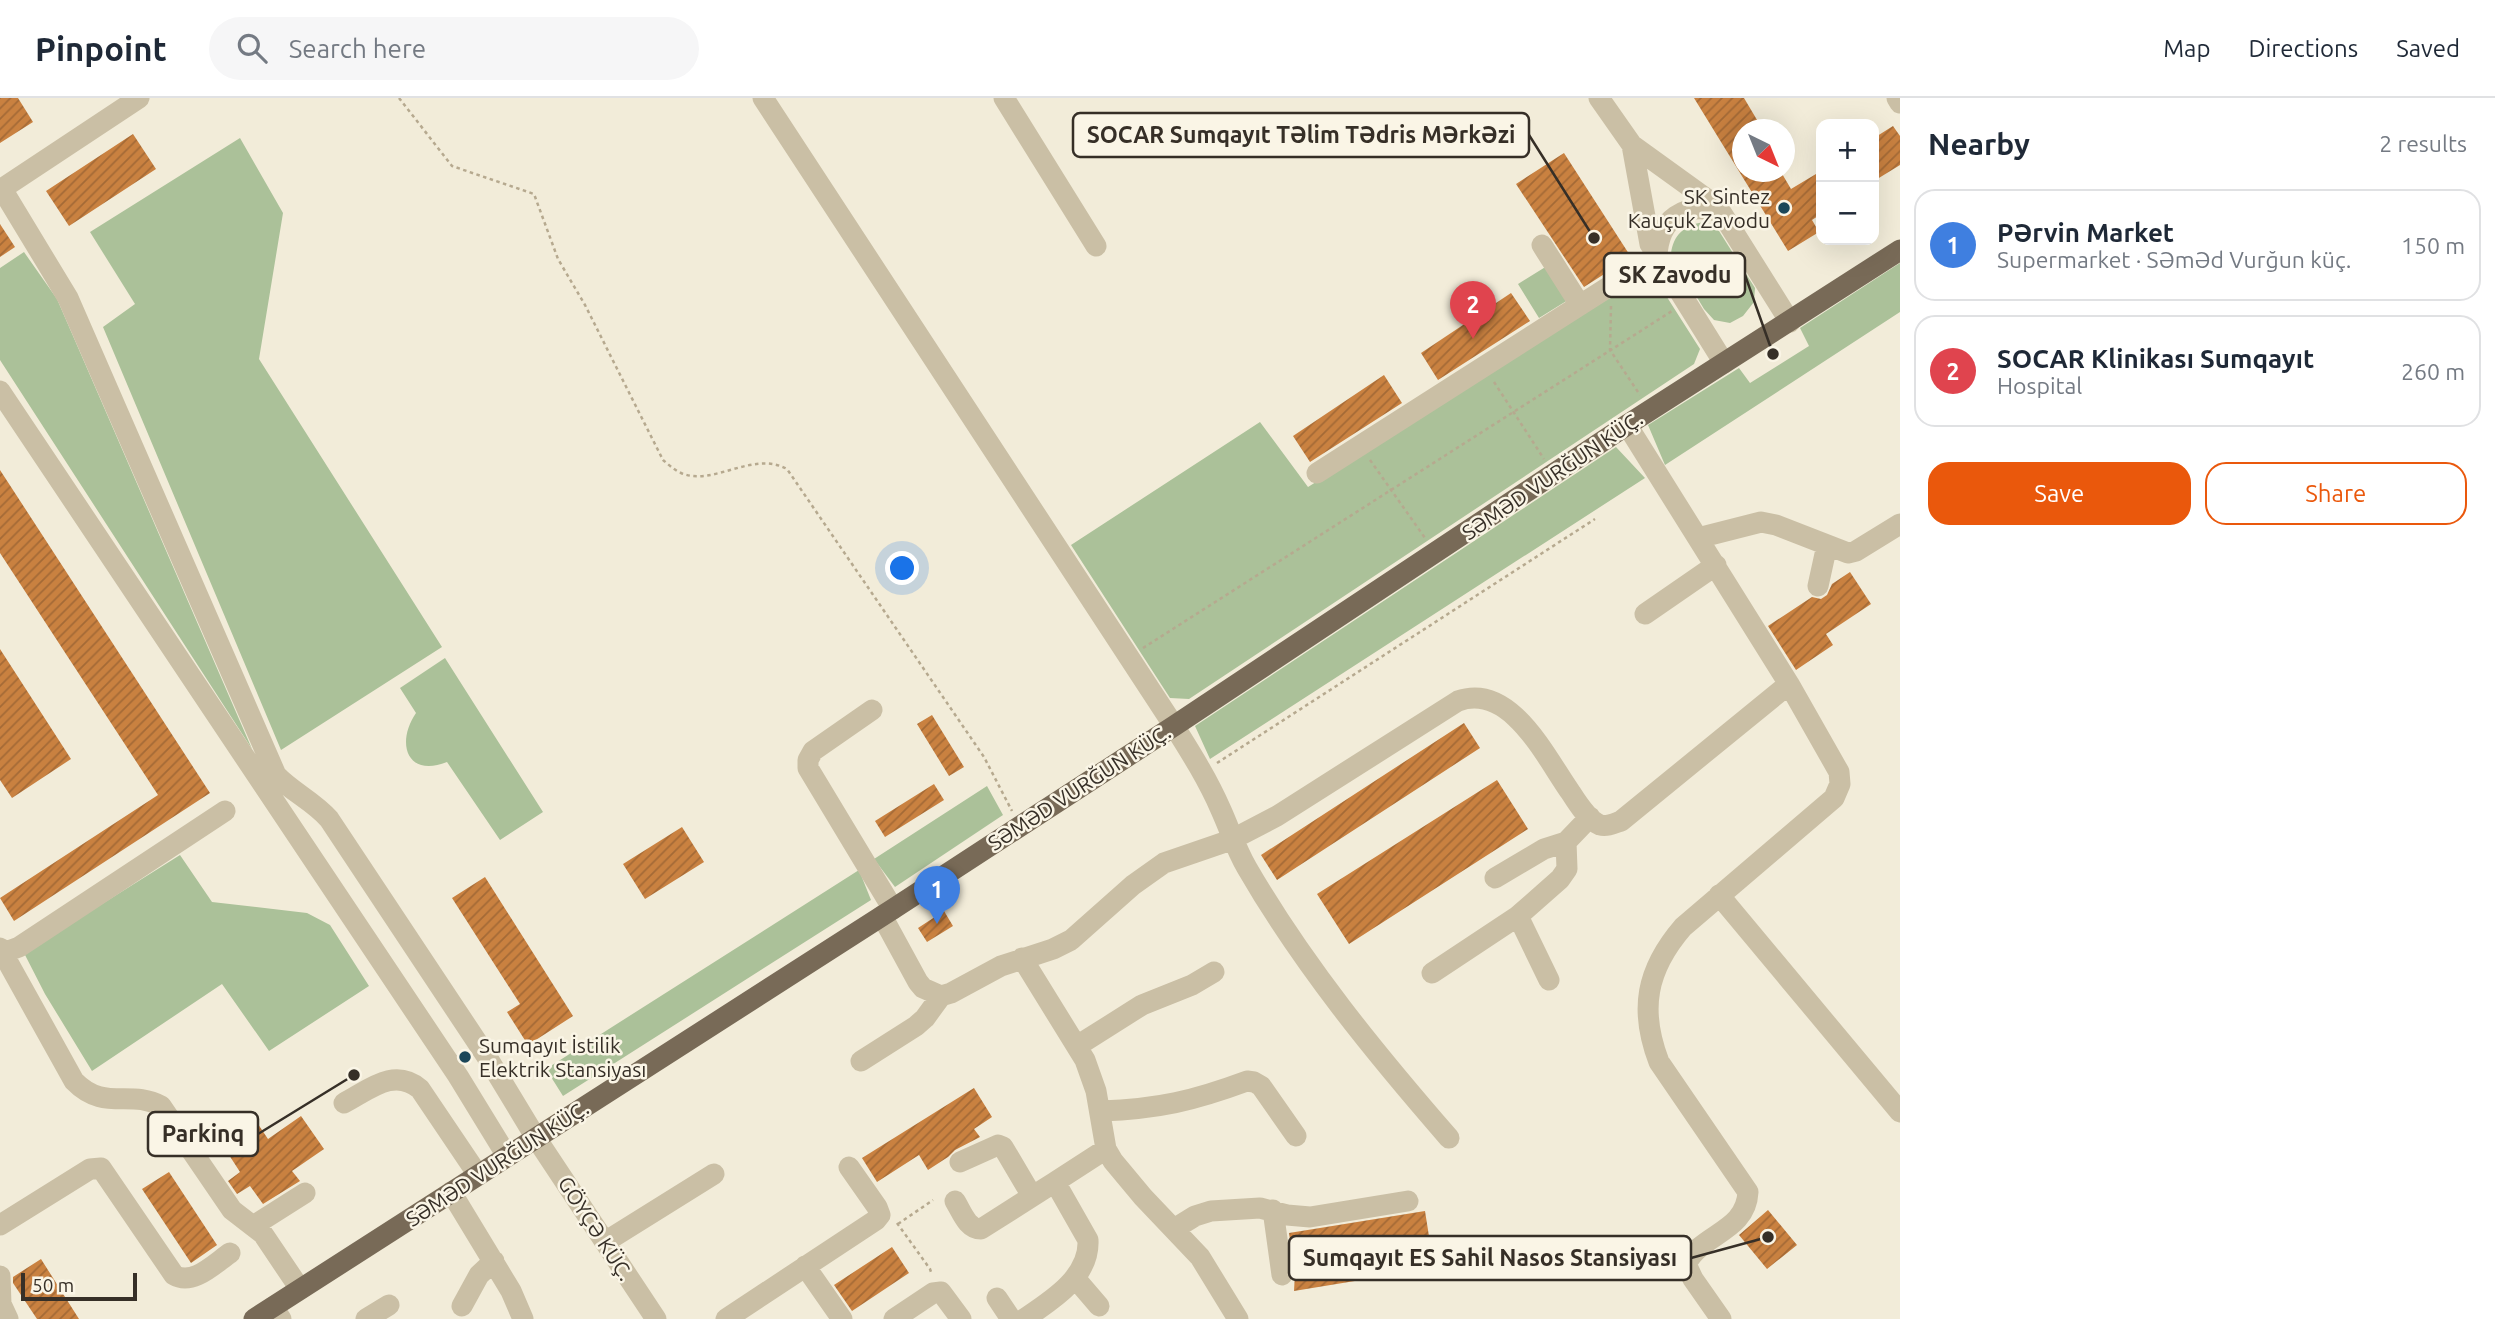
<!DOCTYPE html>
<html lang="en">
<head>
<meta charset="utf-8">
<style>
  body { margin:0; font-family:Ubuntu,sans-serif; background:#f6f6f7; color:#1f2937 }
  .controls { position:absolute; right:21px; top:21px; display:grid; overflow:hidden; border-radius:14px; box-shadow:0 7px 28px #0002 }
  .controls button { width:63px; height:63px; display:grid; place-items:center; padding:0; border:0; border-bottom:2px solid #e0e1e3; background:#fff; color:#1f2937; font:35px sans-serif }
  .compass { position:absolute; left:1732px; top:21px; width:63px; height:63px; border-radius:50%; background:#fff; box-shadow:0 7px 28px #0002; rotate:137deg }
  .scale { position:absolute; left:21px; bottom:18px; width:116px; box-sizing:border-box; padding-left:7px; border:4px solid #362f27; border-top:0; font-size:19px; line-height:24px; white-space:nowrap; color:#362f27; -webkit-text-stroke:5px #faf5e6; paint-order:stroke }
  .you { position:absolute; left:903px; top:471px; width:24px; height:24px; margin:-18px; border:5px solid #fff; border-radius:50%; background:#1a73e8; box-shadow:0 0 0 10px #1a73e833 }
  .badge { display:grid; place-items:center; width:46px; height:46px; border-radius:50%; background:#ea580c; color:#fff; font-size:23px; font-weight:700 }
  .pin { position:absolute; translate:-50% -58px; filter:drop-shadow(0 2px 4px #0008) }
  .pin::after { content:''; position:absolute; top:37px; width:24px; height:21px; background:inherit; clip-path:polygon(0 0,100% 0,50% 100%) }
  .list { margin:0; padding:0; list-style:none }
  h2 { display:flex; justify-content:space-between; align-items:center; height:91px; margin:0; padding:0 28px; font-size:30px }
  h2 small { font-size:23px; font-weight:400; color:#747a83 }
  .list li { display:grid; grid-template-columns:46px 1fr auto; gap:21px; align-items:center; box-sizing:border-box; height:112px; margin:0 14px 14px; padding:0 14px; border:2px solid #e0e1e3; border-radius:21px }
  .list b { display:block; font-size:26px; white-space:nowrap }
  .list p { margin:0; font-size:23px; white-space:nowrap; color:#747a83 }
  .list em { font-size:23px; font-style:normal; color:#747a83 }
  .actions { display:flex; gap:14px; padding:21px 28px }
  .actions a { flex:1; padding:16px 0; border:2px solid #ea580c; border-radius:21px; text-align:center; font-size:24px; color:#ea580c }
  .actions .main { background:#ea580c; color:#fff }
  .icon { flex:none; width:38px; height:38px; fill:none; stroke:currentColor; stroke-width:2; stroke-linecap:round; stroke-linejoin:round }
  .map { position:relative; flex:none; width:1900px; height:1221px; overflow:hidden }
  header { display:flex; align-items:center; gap:42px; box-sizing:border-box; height:98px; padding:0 35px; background:#fff; border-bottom:2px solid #e0e1e3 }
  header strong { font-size:33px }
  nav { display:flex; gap:38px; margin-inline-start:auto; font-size:24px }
  .search { width:490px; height:63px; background:#f6f6f7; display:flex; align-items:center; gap:18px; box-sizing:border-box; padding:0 24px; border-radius:38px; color:#747a83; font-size:26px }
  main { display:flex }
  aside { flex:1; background:#fff }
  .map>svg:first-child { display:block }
  .green { fill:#abc199 }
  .building { fill:url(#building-hatch) }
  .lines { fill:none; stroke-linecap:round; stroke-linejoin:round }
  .path { stroke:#b6a98f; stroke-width:2.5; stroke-dasharray:3.5 3.5; stroke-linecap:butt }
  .minor { stroke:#cabfa5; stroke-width:21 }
  .major { stroke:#786a57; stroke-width:21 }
  .poi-dot { fill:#1b4658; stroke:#faf5e6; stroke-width:2.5 }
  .labels { text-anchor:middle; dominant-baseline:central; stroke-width:5; stroke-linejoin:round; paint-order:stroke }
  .poi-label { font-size:21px; fill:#362f27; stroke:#faf5e6; text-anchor:end }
  .street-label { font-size:21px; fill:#362f27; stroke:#faf5e6 }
  .leader { fill:none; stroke:#362f27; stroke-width:2.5 }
  .callout-dot { fill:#362f27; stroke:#faf5e6; stroke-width:2.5 }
  .callout { fill:#faf5e6; stroke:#362f27; stroke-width:2.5 }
  .callout-label { font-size:23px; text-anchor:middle; font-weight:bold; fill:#362f27 }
</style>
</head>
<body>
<header>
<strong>Pinpoint</strong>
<div class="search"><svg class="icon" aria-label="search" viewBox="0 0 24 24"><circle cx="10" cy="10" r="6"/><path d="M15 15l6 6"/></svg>Search here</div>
<nav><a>Map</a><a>Directions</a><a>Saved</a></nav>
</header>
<main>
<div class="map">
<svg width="1900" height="1221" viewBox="0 0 1900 1221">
  <defs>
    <pattern id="building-hatch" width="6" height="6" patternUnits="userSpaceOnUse" patternTransform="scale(1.75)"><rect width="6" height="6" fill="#c98140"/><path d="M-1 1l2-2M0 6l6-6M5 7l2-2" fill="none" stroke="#a46a36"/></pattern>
  </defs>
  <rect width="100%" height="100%" fill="#f2ecd9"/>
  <path class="green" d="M240,40L283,115L259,261L442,549L281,652L103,229L135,206L90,134Z
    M1705,124L1719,133L1755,190L1754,204L1743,218L1730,225L1714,222L1704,211L1671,156C1673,137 1685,126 1705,124Z
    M24,154L57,201L252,651L0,262V170Z
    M1900,165V214L1665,367L1648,327L1739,270L1750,285L1809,248L1800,230Z
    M1547,168L1568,202L1539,220L1518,186Z
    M1651,174L1700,251L1694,266L1189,601L1170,600L1071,447L1260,324L1308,389Z
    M1616,349L1645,380L1210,661L1195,628Z
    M445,560L543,714L500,742L447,664C408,680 395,646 416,615L400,590Z
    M987,688L1003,717L895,789L874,761Z
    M180,757L212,804L307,815L330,827L369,888L269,953L222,886L92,973L45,896L24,855Z
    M859,772L871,802L563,998L546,971Z"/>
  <path class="building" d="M0,0H18L33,24L0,45Z
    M1694,0H1744L1763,32H1742V74H1781L1791,91L1821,73V116L1812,122L1819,134L1788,153Z
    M1893,28L1900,38V67L1874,83V40Z
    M133,36L156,71L69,128L46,93Z
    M1564,55L1631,159L1584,189L1516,86Z
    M0,126L15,149L0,159Z
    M1511,195L1530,223L1438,282L1421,255Z
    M1384,277L1402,305L1310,364L1293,338Z
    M0,372L210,695L14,823L0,800L158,697L0,455Z
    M1850,474L1871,506L1826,536L1833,547L1796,572L1768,528L1812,499L1821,501L1827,497L1832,486Z
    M0,551L71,661L12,700L0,682Z
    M932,617L964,669L949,678L917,626Z
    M1464,625L1480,650L1277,782L1261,757Z
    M1497,682L1528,731L1349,846L1317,796Z
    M934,686L944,702L885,739L875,723Z
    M682,729L704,764L645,801L623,766Z
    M485,779L573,918L528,947L507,914L520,906L452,800Z
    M944,813L953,828L927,844L918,830Z
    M974,990L992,1019L974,1031L980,1039L955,1052L948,1059L928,1072L919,1057L877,1084L862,1060Z
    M301,1018L324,1051L292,1073L300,1083L263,1106L250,1088L237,1096L228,1083L240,1074L220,1043L254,1020L268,1041Z
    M169,1074L217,1147L191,1165L142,1091Z
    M1768,1112L1797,1147L1767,1171L1739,1137Z
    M1425,1113L1434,1170L1294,1193L1295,1175L1289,1135Z
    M892,1149L909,1175L852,1213L834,1187Z
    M41,1161L79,1221H37L13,1185V1179Z"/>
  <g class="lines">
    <path class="path" d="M399,0L452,68L534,96L558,161L585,207L663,362C668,366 674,372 681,375C713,389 753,352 787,371L984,659L1012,713
      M1611,208L1610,252L1640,297
      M1494,284L1544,361
      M1370,362L1425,440
      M1143,550L1672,213
      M1217,665L1595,421
      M897,1125L930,1171L932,1177
      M898,1126L933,1102"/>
    <path class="minor" d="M763,0L1174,628C1191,655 1208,682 1221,712C1230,732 1236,751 1247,770C1303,867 1376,956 1449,1040
      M1004,0L1096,148
      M1599,0L1632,47
      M1897,0L1900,5
      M2,91L68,200L276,677C292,694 313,703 329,721L487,959L536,1040L656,1221
      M0,92L139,0
      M1542,147L1580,207
      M1724,265L1650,146L1632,47L1711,104L1721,114L1790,224
      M0,293L458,978L507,1058
      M1627,327L1789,586L1839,674L1840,686L1834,700L1683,829C1646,872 1639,912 1659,964L1748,1094C1746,1134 1702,1135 1686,1166L1693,1181L1721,1221
      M1317,375L1657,158C1659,121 1684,103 1721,114
      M1698,440L1761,424L1776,427L1848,455L1856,453L1900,426
      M1818,488L1827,447
      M1645,516L1716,467
      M872,612L813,653L808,662V670L893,811
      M1495,780L1544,751L1566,744
      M1719,797L1900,1014
      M882,818L918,884L923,890L941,898L951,895L1001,868L1053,851L1071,842L1133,787L1164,765L1231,742L1277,718L1458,603C1511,584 1546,660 1571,695C1578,706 1588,722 1600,727C1607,729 1615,725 1621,723L1789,586
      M0,850L74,983C104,1014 130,991 161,1008L232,1112L263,1136L300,1191
      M3,855L19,849L225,713
      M1022,860L1085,962L1096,993L1106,1051L1113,1063L1143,1099L1200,1159L1238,1221
      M1432,875L1518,818
      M1549,882L1518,818L1560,781L1567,771L1566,744L1590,719
      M1077,948L1142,907L1192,887L1214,874
      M861,963L916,928L925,920L941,898
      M344,1005C369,992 394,969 420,991L478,1077
      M1101,1013C1158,1011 1193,1003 1247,983L1254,984L1261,988L1296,1038
      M960,1064L998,1047L1003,1049L1032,1098
      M451,1094L511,1193L523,1221
      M955,1103C962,1114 967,1131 981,1131L1055,1084
      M1273,1112L1282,1177
      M0,1127L90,1071L101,1070L174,1177C193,1188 214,1166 230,1155
      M253,1128L305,1095
      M1174,1131L1195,1118L1211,1113L1260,1110L1287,1117L1310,1119L1408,1103
      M605,1144L714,1076
      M805,1168L842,1221
      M0,1178L1,1206L8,1221
      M1075,1180L1099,1208
      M997,1200L1011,1221
      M462,1208L479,1177L494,1163
      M273,1209L281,1221
      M366,1221L389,1207
      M726,1221L876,1122L880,1117L877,1109L849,1069
      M894,1221L933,1195L941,1194L961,1221
      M1024,1221C1051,1203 1090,1179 1088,1142L1055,1084L1106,1051"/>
    <path class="major" d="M254,1221L893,811L1174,628L1627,327L1900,152"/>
  </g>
  <g class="poi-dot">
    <circle cx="1784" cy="110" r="7"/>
    <circle cx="465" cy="959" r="7"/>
  </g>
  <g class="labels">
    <g class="poi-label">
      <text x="1770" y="98">SK Sintez<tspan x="1770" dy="24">Kauçuk Zavodu</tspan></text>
      <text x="479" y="947" text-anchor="start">Sumqayıt İstilik<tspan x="479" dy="24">Elektrik Stansiyası</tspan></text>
    </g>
    <g class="street-label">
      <text transform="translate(1552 377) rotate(-34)">SƏMƏD VURĞUN KÜÇ.</text>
      <text transform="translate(1079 689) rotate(-33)">SƏMƏD VURĞUN KÜÇ.</text>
      <text transform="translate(497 1065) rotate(-33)">SƏMƏD VURĞUN KÜÇ.</text>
      <text transform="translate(596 1130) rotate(57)">GÖYÇƏ KÜÇ.</text>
    </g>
  </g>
  <path class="leader" d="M1594 140L1529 37M1773 256L1745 177M354 977L258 1036M1768 1139L1691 1160"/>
  <g class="callout-dot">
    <circle cx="1594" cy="140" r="7"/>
    <circle cx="1773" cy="256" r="7"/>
    <circle cx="354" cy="977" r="7"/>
    <circle cx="1768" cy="1139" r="7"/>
  </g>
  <g class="callout">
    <rect x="1073" y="15" width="456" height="44" rx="7"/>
    <rect x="1604" y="155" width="141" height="44" rx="7"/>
    <rect x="148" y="1014" width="110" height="44" rx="7"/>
    <rect x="1289" y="1138" width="402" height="44" rx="7"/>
  </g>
  <g class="callout-label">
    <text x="1301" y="45">SOCAR Sumqayıt Təlim Tədris Mərkəzi</text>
    <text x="1675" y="185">SK Zavodu</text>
    <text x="203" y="1044">Parkinq</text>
    <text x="1490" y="1168">Sumqayıt ES Sahil Nasos Stansiyası</text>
  </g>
</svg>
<div class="controls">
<button>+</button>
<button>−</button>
</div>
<svg class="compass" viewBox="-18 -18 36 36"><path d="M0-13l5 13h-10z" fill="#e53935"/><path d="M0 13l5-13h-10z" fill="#747a83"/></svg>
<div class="scale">50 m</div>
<div class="you"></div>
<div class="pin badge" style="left:937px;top:826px;background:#3f7fe0">1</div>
<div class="pin badge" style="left:1473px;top:241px;background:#e0444e">2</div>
</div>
<aside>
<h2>Nearby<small>2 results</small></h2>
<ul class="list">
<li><span class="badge" style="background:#3f7fe0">1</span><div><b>Pərvin Market</b><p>Supermarket · Səməd Vurğun küç.</p></div><em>150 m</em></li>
<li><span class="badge" style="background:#e0444e">2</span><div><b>SOCAR Klinikası Sumqayıt</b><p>Hospital</p></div><em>260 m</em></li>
</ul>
<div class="actions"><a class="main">Save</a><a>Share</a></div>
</aside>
</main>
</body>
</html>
